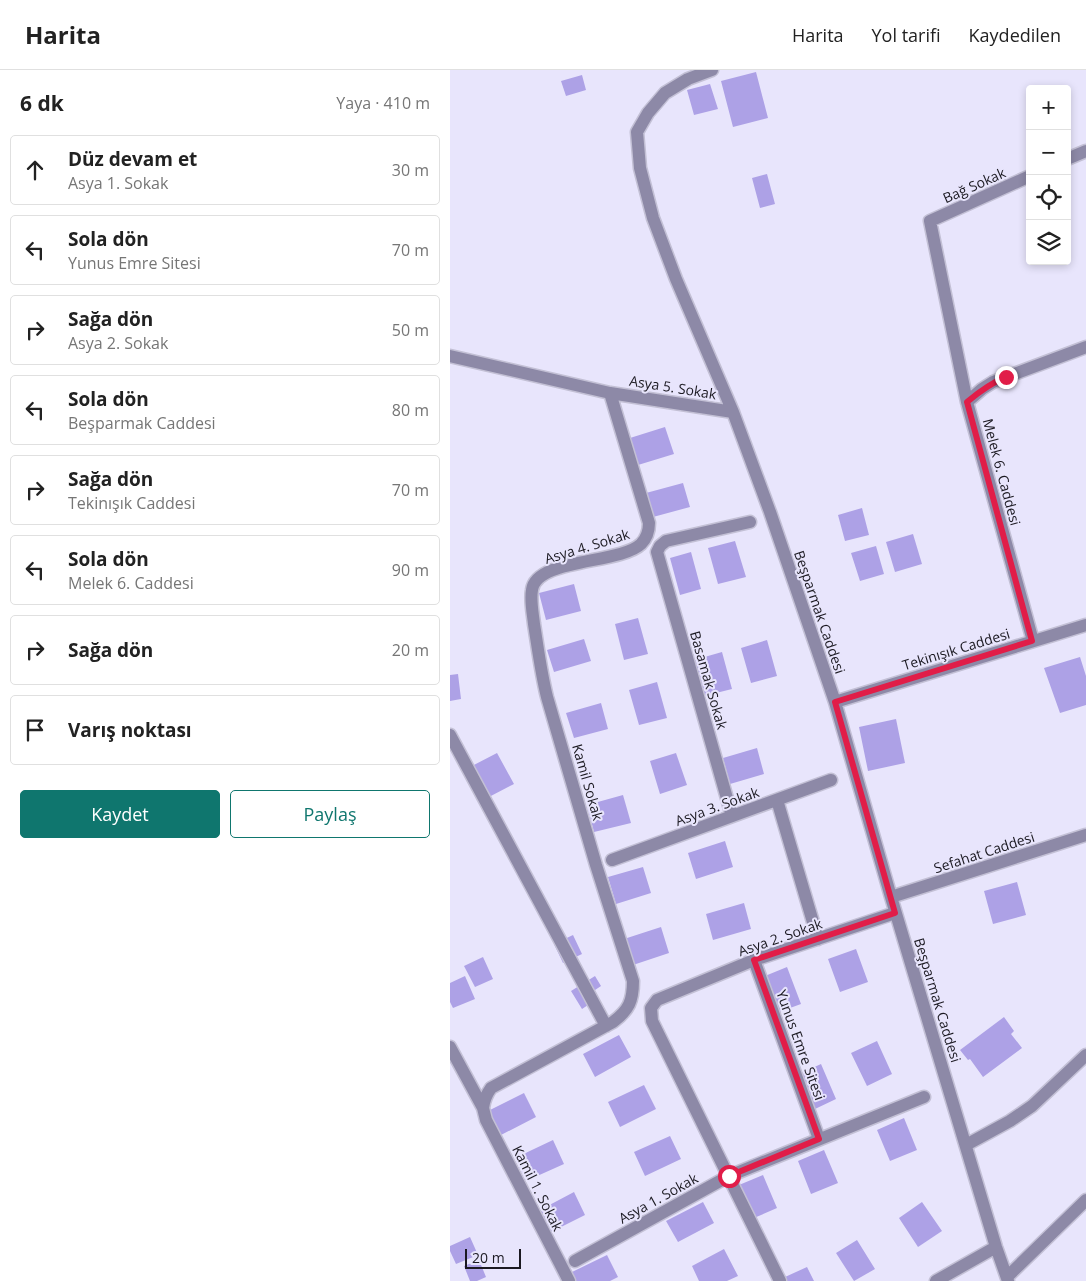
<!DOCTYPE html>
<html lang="tr">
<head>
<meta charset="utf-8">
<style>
  body { margin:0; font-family:"Open Sans",sans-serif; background:#f6f6f6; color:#222 }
  .controls { position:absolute; right:15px; top:15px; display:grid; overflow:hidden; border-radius:5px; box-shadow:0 2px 8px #0003 }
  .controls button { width:45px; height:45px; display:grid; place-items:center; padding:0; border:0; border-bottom:1px solid #e0e0e0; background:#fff; color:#222; font:25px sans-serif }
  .scale { position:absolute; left:15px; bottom:12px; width:56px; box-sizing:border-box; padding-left:5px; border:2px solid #1b1921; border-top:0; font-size:14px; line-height:18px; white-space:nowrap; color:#1b1921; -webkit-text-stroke:4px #e8e5fc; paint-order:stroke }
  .stop { position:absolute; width:15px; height:15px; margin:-11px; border:4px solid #e11d48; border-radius:50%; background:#fff }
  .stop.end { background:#e11d48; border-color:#fff; box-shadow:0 1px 5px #0008 }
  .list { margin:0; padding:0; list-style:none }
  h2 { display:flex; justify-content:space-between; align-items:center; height:65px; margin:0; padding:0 20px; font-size:21px }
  h2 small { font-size:16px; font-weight:400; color:#767676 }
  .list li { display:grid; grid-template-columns:32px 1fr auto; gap:15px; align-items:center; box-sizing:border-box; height:70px; margin:0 10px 10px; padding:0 10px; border:1px solid #e0e0e0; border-radius:5px }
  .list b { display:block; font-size:19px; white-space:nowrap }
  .list p { margin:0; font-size:16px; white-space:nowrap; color:#767676 }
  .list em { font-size:16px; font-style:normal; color:#767676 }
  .actions { display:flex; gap:10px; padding:15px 20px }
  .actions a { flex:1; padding:11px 0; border:1px solid #0f766e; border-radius:5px; text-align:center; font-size:18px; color:#0f766e }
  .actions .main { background:#0f766e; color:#fff }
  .icon { flex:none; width:28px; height:28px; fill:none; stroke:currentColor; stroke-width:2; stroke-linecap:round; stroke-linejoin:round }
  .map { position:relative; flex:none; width:636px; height:1211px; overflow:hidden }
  header { display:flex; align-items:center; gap:30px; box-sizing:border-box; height:70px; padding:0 25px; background:#fff; border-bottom:1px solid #e0e0e0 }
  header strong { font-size:24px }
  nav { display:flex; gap:28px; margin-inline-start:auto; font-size:18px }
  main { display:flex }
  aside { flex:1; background:#fff }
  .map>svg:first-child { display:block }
  .building { fill:#ada1e6 }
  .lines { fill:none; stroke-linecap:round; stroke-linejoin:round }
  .minor-casing { stroke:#c3c0d5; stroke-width:15 }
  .minor { stroke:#8d89a7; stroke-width:12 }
  .route { stroke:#e11d48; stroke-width:6 }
  .labels { text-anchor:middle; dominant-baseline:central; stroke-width:4; stroke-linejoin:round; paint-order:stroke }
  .street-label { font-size:14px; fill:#1b1921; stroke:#e8e5fc }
</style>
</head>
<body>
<header>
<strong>Harita</strong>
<nav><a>Harita</a><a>Yol tarifi</a><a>Kaydedilen</a></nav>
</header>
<main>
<aside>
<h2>6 dk<small>Yaya · 410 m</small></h2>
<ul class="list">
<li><svg class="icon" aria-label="ahead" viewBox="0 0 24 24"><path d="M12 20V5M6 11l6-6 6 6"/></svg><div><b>Düz devam et</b><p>Asya 1. Sokak</p></div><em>30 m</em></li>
<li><svg class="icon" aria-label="left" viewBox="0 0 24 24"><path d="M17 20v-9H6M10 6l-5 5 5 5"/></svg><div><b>Sola dön</b><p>Yunus Emre Sitesi</p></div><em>70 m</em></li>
<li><svg class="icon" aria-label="right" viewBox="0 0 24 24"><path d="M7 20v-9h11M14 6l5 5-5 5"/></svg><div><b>Sağa dön</b><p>Asya 2. Sokak</p></div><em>50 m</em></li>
<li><svg class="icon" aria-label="left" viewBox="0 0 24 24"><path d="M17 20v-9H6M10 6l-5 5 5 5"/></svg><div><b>Sola dön</b><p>Beşparmak Caddesi</p></div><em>80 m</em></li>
<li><svg class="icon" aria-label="right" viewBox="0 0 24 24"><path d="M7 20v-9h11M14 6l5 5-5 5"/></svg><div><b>Sağa dön</b><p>Tekinışık Caddesi</p></div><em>70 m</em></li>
<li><svg class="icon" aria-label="left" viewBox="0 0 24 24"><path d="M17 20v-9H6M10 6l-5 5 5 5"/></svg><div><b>Sola dön</b><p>Melek 6. Caddesi</p></div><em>90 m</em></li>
<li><svg class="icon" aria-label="right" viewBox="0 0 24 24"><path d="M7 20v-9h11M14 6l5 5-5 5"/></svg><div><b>Sağa dön</b></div><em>20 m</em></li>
<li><svg class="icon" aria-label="arrive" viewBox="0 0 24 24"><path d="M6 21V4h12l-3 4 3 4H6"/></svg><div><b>Varış noktası</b></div></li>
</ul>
<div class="actions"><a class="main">Kaydet</a><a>Paylaş</a></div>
</aside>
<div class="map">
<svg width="636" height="1211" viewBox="0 0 636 1211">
  <rect width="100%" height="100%" fill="#e8e5fc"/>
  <path class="building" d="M306,2L318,48L283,57L271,11Z
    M132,5L136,20L116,26L111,11Z
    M260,14L268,39L244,45L237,20Z
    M317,104L325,134L310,138L302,108Z
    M215,357L224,384L188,395L180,368Z
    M233,413L240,437L203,447L196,423Z
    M412,438L419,465L395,471L388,445Z
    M463,464L472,494L445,502L436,472Z
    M285,471L296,507L268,514L258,478Z
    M426,476L434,504L410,511L401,483Z
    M241,482L251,519L230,525L220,488Z
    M124,514L131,541L96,550L89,523Z
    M188,548L198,584L174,590L165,554Z
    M134,569L141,591L104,602L97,580Z
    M317,570L327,606L301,613L291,578Z
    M272,582L282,619L254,626L244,590Z
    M630,587L636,606V635L610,643L594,598Z
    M8,604L11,629L0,631V605Z
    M207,612L217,648L189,655L179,620Z
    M151,633L158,659L124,668L116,643Z
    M446,649L455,693L418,701L409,657Z
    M307,678L314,704L280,714L273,688Z
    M47,683L64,714L37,728L20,697Z
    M226,683L237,715L210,724L200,691Z
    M173,725L181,753L144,762L137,735Z
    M275,771L283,797L246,809L238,783Z
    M193,797L201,823L166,834L158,807Z
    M567,812L576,845L543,854L534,821Z
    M294,833L301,859L263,870L256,844Z
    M211,857L219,883L183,895L174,869Z
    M123,865L132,884L113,893L104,874Z
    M406,879L418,912L390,922L378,889Z
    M33,887L43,909L25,917L14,896Z
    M337,897L351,934L329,942L315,906Z
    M15,906L25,929L3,938L0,932V913Z
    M145,906L151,916L142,922L147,929L132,939L121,921Z
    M554,947L564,961L561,964L572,978L533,1007L520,989L518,990L510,980Z
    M169,965L181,987L145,1007L133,984Z
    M427,971L442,1004L417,1016L401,983Z
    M371,994L386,1029L365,1039L349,1004Z
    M194,1015L206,1039L170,1057L158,1032Z
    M74,1023L86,1047L51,1065L38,1041Z
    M454,1048L467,1080L440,1091L427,1060Z
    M220,1066L231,1089L195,1106L184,1082Z
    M103,1070L114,1094L76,1111L65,1088Z
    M374,1080L388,1113L361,1124L348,1091Z
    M313,1105L327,1138L304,1148L289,1115Z
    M124,1122L135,1145L101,1162L90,1140Z
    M253,1132L264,1153L228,1172L216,1151Z
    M472,1132L492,1161L468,1177L449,1148Z
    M20,1167L28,1185L6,1194L0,1181V1176Z
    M407,1170L425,1199L404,1211L386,1183Z
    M274,1179L288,1206L277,1211H249L242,1196Z
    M157,1185L168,1207L160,1211H126L122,1202Z
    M29,1190L36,1207L27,1211H20L14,1196Z
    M357,1197L364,1211H336L335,1207Z"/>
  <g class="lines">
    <g class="minor-casing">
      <path id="minor" d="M262,0L238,9L215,23L198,43L187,62L190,98L203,148L226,209L283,342L320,442L385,632L441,827L546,1177L558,1211
        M617,89L636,81
        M580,106L480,151L517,332L583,571
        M0,286L160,323L283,342
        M517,332L532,319L543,312L636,277
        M385,632L636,555
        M0,665L156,956
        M327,730L368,869
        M282,746L207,482L210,476L216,471L300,452
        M162,790L381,710
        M441,827L636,765
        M304,890L369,1069
        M0,977L33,1038L36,1050L119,1211
        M33,1038C34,1030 36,1025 41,1018L163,952C179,940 183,931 183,911L146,795L97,627C91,603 88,579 84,554C83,544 80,531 82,520C86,488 170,494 191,474C197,468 199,460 199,453L160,323
        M516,1075L560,1051L582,1036L636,985
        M125,1191L279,1106L474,1027
        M557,1207L636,1130
        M330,1211L202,951L201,938L207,930L304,890L445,843
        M486,1211L546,1177"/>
    </g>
    <use href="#minor" class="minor"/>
  </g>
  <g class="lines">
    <path class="route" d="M279,1106L369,1069L304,890L445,843L385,632L582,571L517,332C530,321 541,313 556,307"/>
  </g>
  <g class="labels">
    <g class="street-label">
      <text transform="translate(524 115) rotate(-24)">Bağ Sokak</text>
      <text transform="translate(223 317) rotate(9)">Asya 5. Sokak</text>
      <text transform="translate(552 402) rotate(75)">Melek 6. Caddesi</text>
      <text transform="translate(137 476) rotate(-17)">Asya 4. Sokak</text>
      <text transform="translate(370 542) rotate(71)">Beşparmak Caddesi</text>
      <text transform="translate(506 579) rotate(-17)">Tekinışık Caddesi</text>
      <text transform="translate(259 610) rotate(74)">Basamak Sokak</text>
      <text transform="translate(138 712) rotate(74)">Kamil Sokak</text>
      <text transform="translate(267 736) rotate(-20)">Asya 3. Sokak</text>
      <text transform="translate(534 782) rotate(-18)">Sefahat Caddesi</text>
      <text transform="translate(330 867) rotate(-19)">Asya 2. Sokak</text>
      <text transform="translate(488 930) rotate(73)">Beşparmak Caddesi</text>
      <text transform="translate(351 975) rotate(70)">Yunus Emre Sitesi</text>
      <text transform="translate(88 1118) rotate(63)">Kamil 1. Sokak</text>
      <text transform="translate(208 1128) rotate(-29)">Asya 1. Sokak</text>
    </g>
  </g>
</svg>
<div class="controls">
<button>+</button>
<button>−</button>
<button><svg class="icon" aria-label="locate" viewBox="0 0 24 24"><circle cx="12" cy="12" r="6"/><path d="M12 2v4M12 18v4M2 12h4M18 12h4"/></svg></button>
<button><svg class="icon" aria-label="layers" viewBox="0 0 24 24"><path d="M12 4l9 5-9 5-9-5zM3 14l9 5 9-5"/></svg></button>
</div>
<div class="scale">20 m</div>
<div class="stop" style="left:279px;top:1106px"></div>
<div class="stop end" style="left:556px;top:307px"></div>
</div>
</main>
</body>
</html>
